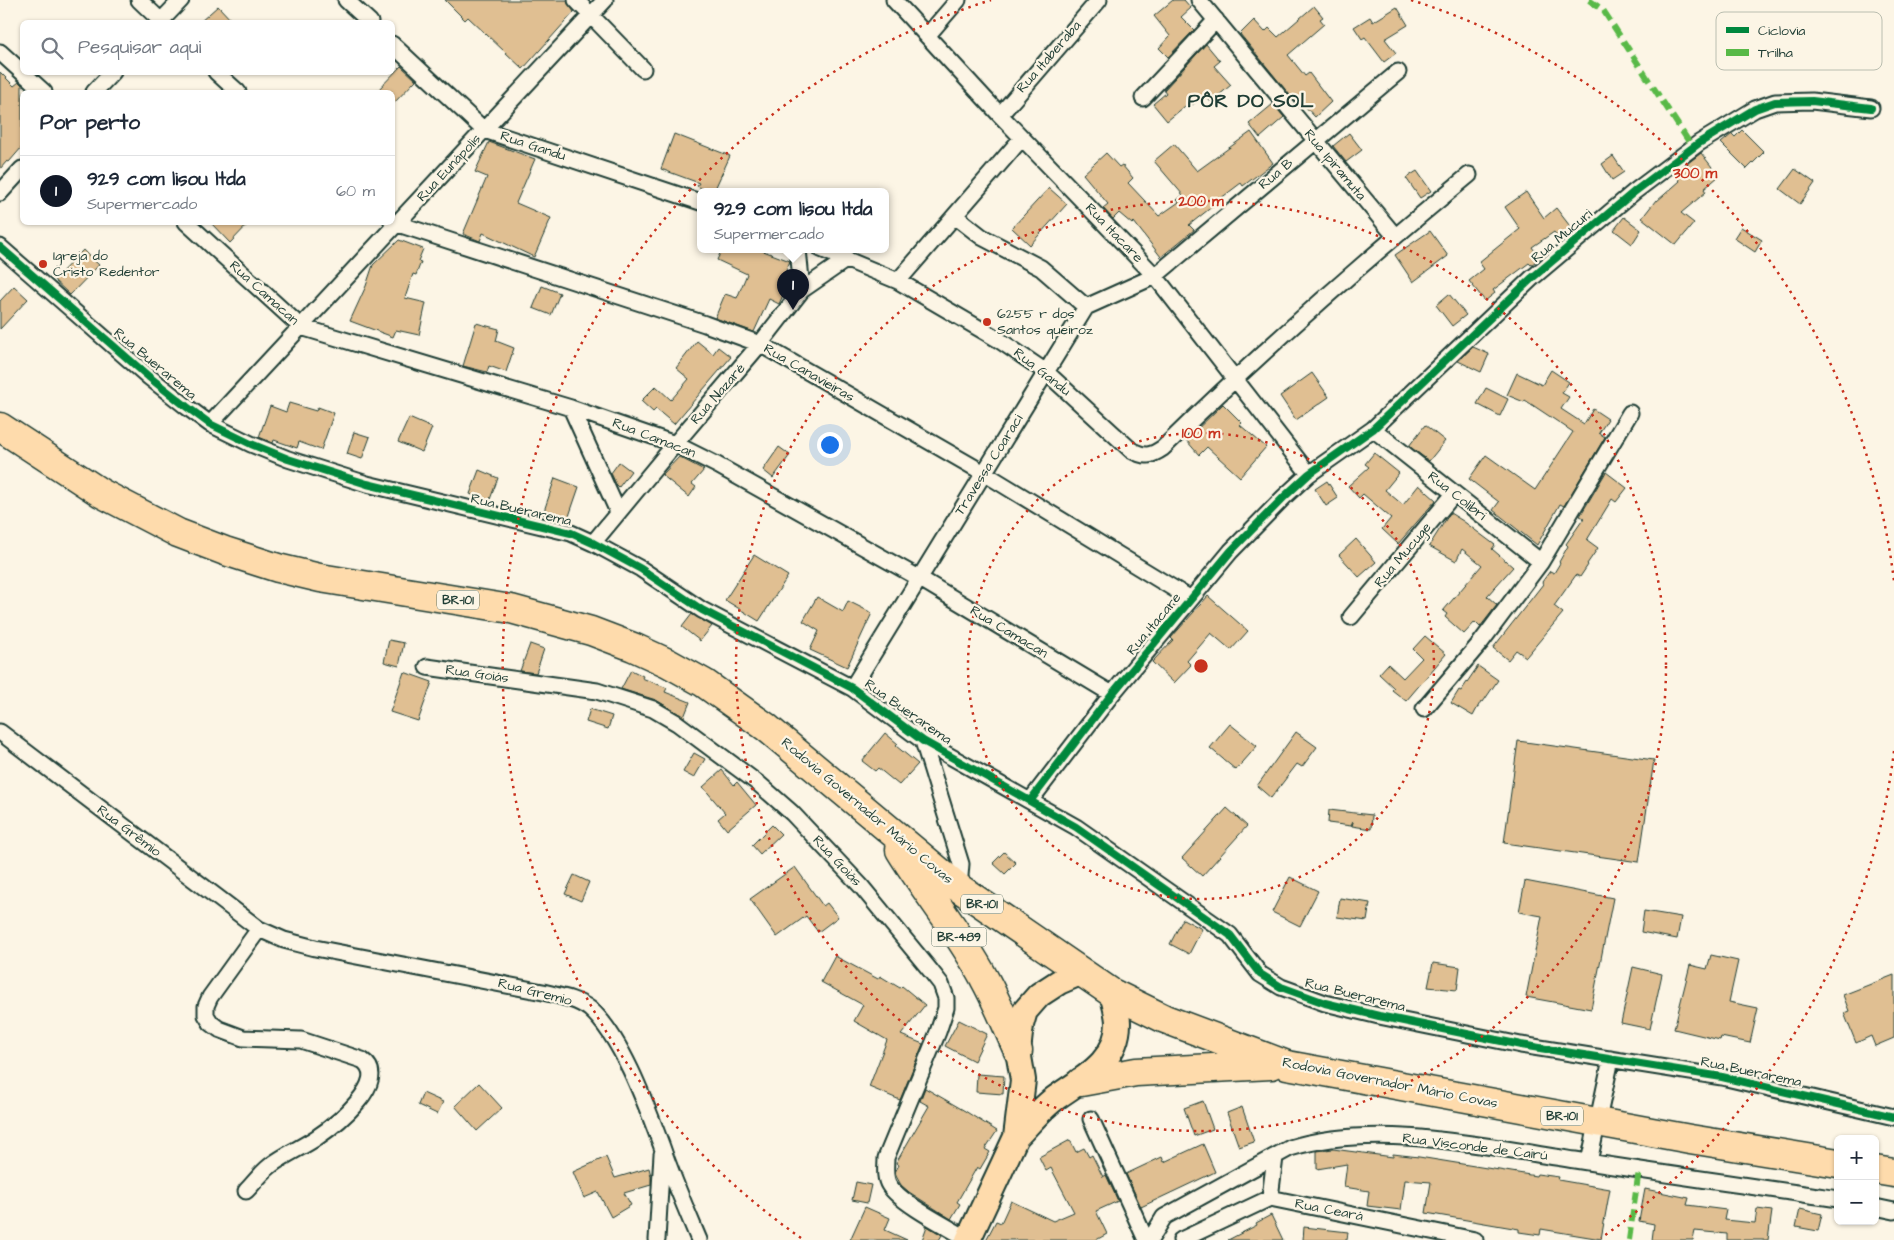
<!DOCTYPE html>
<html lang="pt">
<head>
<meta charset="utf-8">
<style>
  body { margin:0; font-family:"Architects Daughter",sans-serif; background:#f6f6f7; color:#1f2937 }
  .controls { position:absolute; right:15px; bottom:15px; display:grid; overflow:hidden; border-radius:8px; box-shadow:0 1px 4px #0004 }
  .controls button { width:45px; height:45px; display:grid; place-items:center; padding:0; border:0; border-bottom:1px solid #e0e1e3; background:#fff; color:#1f2937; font:25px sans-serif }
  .you { position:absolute; left:829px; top:444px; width:18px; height:18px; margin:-12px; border:4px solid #fff; border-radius:50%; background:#1a73e8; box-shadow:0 0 0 8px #1a73e833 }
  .badge { display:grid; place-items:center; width:32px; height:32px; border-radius:50%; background:#111827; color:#fff; font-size:16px; font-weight:700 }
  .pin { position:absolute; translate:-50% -41px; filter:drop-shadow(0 1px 2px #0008) }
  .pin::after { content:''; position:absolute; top:26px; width:18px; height:15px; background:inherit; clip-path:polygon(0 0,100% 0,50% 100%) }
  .popup { position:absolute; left:697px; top:188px; width:192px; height:65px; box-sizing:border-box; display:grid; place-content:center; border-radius:8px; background:#fff; filter:drop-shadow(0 1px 4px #0005); font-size:16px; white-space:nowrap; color:#747a83 }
  .popup b { font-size:19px; color:#1f2937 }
  .popup::after { content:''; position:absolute; left:50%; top:100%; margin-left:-10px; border:10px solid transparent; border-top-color:#fff }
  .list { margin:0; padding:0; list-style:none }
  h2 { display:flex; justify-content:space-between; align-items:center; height:65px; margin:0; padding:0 20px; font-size:21px }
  h2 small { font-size:16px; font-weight:400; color:#747a83 }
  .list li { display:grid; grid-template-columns:32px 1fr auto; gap:15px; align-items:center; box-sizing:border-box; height:70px; padding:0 20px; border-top:1px solid #e0e1e3 }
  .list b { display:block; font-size:19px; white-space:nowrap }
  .list p { margin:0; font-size:16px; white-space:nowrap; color:#747a83 }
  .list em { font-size:16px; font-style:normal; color:#747a83 }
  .icon { flex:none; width:28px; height:28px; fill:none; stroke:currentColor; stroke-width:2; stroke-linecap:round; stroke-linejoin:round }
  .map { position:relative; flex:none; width:1894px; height:1240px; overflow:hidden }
  .search { position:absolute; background:#fff; box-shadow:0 1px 4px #0004; left:20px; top:20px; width:375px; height:55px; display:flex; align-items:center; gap:12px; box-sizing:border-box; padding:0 18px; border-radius:8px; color:#747a83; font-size:19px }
  .panel { position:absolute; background:#fff; box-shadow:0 1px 4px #0004; left:20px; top:90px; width:375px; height:135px; border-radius:8px }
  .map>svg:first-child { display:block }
  .building { fill:#e0bf92; stroke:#1f3d34 }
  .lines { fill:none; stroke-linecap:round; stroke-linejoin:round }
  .street-casing { stroke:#1f3d34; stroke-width:19 }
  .primary-casing { stroke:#1f3d34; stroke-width:28 }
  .highway-casing { stroke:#1f3d34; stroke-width:31 }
  .street { stroke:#fcf5e5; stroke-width:15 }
  .primary { stroke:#fedbac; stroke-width:24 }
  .highway { stroke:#fedbac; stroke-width:28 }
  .quiet { stroke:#58b947; stroke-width:6; stroke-dasharray:12 6; stroke-linecap:butt }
  .cycleway-casing { stroke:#fcf5e5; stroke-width:11 }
  .cycleway { stroke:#00873e; stroke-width:8 }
  .ring { fill:none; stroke:#c8321e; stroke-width:2.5; stroke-dasharray:2.5 5 }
  .poi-dot { fill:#c8321e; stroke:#fcf5e5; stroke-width:2 }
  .labels { text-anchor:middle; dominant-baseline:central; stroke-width:4.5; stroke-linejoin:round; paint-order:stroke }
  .shield { fill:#fcf5e5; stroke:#617469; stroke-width:1 }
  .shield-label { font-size:12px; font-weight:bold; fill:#1f3d34 }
  .street-label { font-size:14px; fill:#1f3d34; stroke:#fcf5e5 }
  .poi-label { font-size:14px; fill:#1f3d34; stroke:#fcf5e5; text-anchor:start }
  .district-label { font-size:19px; font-weight:bold; letter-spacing:1px; fill:#1f3d34; stroke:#fcf5e5 }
  .key { fill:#fcf5e5; stroke:#babeb0; stroke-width:1 }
  .key-label { font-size:14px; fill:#1f3d34 }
  .centre { fill:#c8321e; stroke:#fcf5e5; stroke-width:2.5 }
  .ring-label { font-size:15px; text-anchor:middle; font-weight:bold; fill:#c8321e; stroke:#fcf5e5; stroke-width:4.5; stroke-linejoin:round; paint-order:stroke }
</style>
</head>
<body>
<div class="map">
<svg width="1894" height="1240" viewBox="0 0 1894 1240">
  <rect width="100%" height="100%" fill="#fcf5e5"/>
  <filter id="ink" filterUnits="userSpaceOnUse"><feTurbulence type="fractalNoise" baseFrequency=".02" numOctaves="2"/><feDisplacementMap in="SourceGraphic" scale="10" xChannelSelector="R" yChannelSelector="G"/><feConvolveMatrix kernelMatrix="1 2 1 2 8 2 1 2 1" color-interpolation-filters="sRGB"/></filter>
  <g filter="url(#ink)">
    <path class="building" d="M445,0H566L574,12L523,69L468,17L465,20Z
      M1173,0H1184L1191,8L1181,17L1194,30L1168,57L1159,48L1170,36L1154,16Z
      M218,6L233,22H200Z
      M1314,6L1323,17L1320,19L1324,24L1288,55L1305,76L1309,73L1331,102L1315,117L1301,102L1298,105L1240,34L1254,20L1265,32L1269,28L1278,37Z
      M1397,7L1408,25L1385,39L1396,53L1384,62L1365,37L1362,39L1354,27L1370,17L1373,22Z
      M1206,44L1220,61L1214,66L1231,85L1211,102L1204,95L1192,105L1190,102L1167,121L1153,104L1166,93L1164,90Z
      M401,66L416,80L392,105V92H376Z
      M0,72L14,86L19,82L22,85V147L9,162L7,161L0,169Z
      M1273,104L1284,117L1260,138L1249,124Z
      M1742,130L1764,152L1747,169L1721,143L1732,134L1735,137Z
      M1251,132L1273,163L1243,186L1241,183L1212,205L1213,206L1189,225L1194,230L1161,257L1134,222L1132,224L1119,213L1113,219L1103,208L1108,204L1083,174L1106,153L1119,167L1122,165L1133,178L1128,183L1159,216L1179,202L1177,200L1183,195L1154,161L1174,144L1197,171Z
      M1349,133L1362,150L1346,162L1333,146Z
      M674,134L730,156L714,191H708L697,186L699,183L661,169Z
      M489,142L535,159L516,203L551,218L534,257L483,233L480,241L463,234L487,177L475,172Z
      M1701,153L1719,176L1704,189L1706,192L1681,213L1694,223L1676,245L1642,218L1656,200L1657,201L1680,181L1674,174Z
      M1613,156L1624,172L1612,180L1602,164Z
      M1795,169L1815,183L1800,204L1780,189Z
      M1417,171L1431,191L1420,198L1406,178Z
      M1049,188L1067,204L1030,245L1012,228Z
      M1526,192L1544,218L1556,208L1573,230L1560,240L1554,232L1532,247L1540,258L1531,265L1529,263L1493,290L1495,293L1485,301L1469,281L1484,269L1479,262L1520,229L1505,207Z
      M1624,217L1641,230L1632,244L1614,230Z
      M210,222H250L230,243Z
      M1741,227L1762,240L1755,252L1734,238Z
      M1430,231L1448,256L1413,282L1395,255Z
      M399,240L423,249L418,261L421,262L416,275L413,274L405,298L426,303L419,335L396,330L393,337L350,321L366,286L373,265Z
      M722,249H758L790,261L779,288L785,291L779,304L769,299L754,332L715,318L725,294L737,298L747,274L717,260Z
      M83,250L99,265L70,295L54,280Z
      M14,286L28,299L0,329V301Z
      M542,286L560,293L551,315L533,308Z
      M1449,294L1466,315L1452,326L1436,305Z
      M476,323L499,329L496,341L514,348L506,372L489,366L487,372L463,366Z
      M697,341L713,354L718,347L731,357L674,424L656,409L653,412L641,401L656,386L671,400L689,379L676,368Z
      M1473,347L1489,354L1481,372L1458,361Z
      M1551,370L1569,382L1562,393L1569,397L1561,409L1584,424L1593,409L1608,419L1599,433L1605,437L1564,506L1560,504L1537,545L1493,510L1499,502L1469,479L1486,455L1535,490L1573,432L1525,400L1524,402L1507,395L1517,373L1542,385Z
      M1312,373L1329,397L1296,420L1280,396Z
      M1486,388L1508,399L1500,416L1477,404Z
      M289,403L316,411L318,407L334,413L321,450L299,442L297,448L274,440L273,443L259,437L270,406L286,412Z
      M1223,404L1242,423L1240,425L1266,447L1240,477L1207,447L1199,455L1186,440Z
      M409,418L432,428L422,452L398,442Z
      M1425,425L1445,441L1429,461L1409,446Z
      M354,432L370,437L362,459L347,454Z
      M779,447L790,455L773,478L763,470Z
      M1374,453L1399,473L1385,490L1403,505L1419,485L1436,500L1398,544L1382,529L1391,518L1363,494L1359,498L1348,486L1369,467L1365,464Z
      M679,457L704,470L692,484L696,487L689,497L662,475Z
      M619,462L631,471L619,487L616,484L611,473Z
      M479,470L498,478L489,502L470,494Z
      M1606,472L1627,488L1616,502L1612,499L1587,540L1598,548L1587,564L1588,565L1580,577L1576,575L1554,606L1563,613L1526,657L1516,650L1508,660L1493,648L1543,584L1542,582L1550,571L1554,573L1560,563L1559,562L1568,546L1566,544L1584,518L1580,516Z
      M555,478L579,487L567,522L543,514Z
      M1327,481L1338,498L1326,506L1315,489Z
      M1450,513L1463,521L1495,545L1492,549L1513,567L1487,596L1497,605L1480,627L1475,622L1464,634L1445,617L1447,614L1443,611L1482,565L1462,549L1456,561L1429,546Z
      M1356,539L1376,562L1359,577L1339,555Z
      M754,555L788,576L759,621L725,600Z
      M1208,596L1248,631L1231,650L1211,633L1187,661L1191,665L1174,683L1152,662L1173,640L1171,638Z
      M817,597L843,612L848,601L872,613L847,667L810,650L819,631L803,621Z
      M692,614L712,626L700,641L682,627Z
      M1425,636L1446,654L1406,701L1392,690L1394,688L1379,674L1388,664L1403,678L1422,658L1413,649Z
      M389,640L404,643L399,666L384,662Z
      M530,644L544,649L536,673L520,671Z
      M1478,666L1498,680L1483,702L1481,701L1473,716L1451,703L1459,690L1461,691Z
      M631,670L643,676L642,678L667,688L665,692L690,702L684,717L656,700L621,689Z
      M404,672L432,682L418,721L390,712Z
      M590,709L612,716L608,729L586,722Z
      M1230,724L1257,746L1236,770L1210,748Z
      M1296,732L1317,747L1302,767L1297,764L1271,798L1257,786Z
      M885,733L898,744L896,746L918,764L899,785L878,768L875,771L862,761Z
      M1518,741L1654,760L1639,862L1504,843Z
      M694,753L705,759L694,778L683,772Z
      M722,770L734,785L737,782L756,805L727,830L718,819L725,813L703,787Z
      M1227,808L1247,826L1202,876L1182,858Z
      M1329,810L1372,815L1371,829L1352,826L1353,822L1351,826L1328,823Z
      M772,825L781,834L760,854L752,845Z
      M1004,852L1016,863L1005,874L993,863Z
      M795,867L823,906L827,903L838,917L818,932L806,916L777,937L750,899Z
      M574,875L589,882L581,901L565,894Z
      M1290,877L1318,891L1300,926L1272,912Z
      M1525,881L1613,898L1591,1009L1526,997L1542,916L1519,912Z
      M1340,898L1370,903L1367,921L1337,917Z
      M1644,911L1681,917L1677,939L1641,932Z
      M1183,919L1202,929L1189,954L1170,944Z
      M1711,955L1738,961L1729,1002L1758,1008L1750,1043L1721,1037L1720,1040L1674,1029L1690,965L1707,969Z
      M835,956L878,979L880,976L900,988L902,986L925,1005L901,1035L923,1044L900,1100L869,1087L887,1040L854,1021L863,1005L821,982Z
      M1433,963L1460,967L1457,990L1428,987Z
      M1633,967L1662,974L1650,1029L1621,1023Z
      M1894,975V1038L1875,1046L1871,1036L1856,1043L1844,1013L1849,1011L1843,995Z
      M959,1020L987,1034L974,1061L945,1046Z
      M977,1074L1004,1076L1003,1094L976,1092Z
      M479,1083L502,1108L477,1131L455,1106Z
      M925,1088L965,1111L997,1131L985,1149L990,1152L980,1169L977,1167L957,1202L960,1204L951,1219L909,1192L901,1185L896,1176L895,1172L899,1165L896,1163L929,1106L920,1101Z
      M423,1093L443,1102L437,1114L418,1105Z
      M1203,1101L1213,1129L1194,1136L1184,1108Z
      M1242,1107L1254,1142L1239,1147L1227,1113Z
      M1070,1140L1076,1152L1084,1148L1089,1157L1092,1155L1103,1177L1106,1175L1118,1201L1096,1211L1107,1234L1096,1240H986L996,1221L1001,1223L1011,1201L1053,1221L1074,1212L1051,1168L1046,1171L1039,1157Z
      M1203,1144L1215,1172L1141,1207L1126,1174L1162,1157L1164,1162Z
      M1333,1149L1393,1157V1154L1419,1157L1536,1176L1537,1174L1559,1177L1558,1180L1610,1189L1601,1239L1541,1229L1540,1235L1519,1232V1229L1426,1213L1431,1182L1405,1180L1401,1210L1367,1206L1369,1191L1344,1187L1347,1164L1317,1169V1151Z
      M606,1157L615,1178L649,1168L651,1176V1185L624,1193L631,1205L611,1217L598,1192L584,1198L573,1172Z
      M856,1182L871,1185L867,1203L852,1200Z
      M1645,1189L1689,1198L1687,1205L1726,1210L1724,1220L1755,1223L1757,1209L1772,1211L1768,1240H1727V1234L1695,1231L1693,1240H1652L1654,1224L1639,1221Z
      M865,1207L890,1218L885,1230L907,1240H850Z
      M1800,1209L1822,1214L1818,1231L1796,1227Z
      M1271,1215L1283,1240H1228L1257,1225L1256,1223Z
      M927,1226L942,1235L939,1240H922Z
      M1304,1227L1348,1232L1347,1240H1303Z"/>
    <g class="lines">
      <g class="street-casing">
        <path id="street" d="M139,0L162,22
          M346,0L370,22
          M576,0L643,69
          M894,0L1000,115L1155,276L1309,474
          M1199,0L1395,236
          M160,22L181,0
          M927,36L958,0
          M392,44L484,130L700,202
          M0,52L44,92
          M216,72L238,92
          M94,92L113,72
          M1143,98L1216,20
          M1000,115L1099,0
          M0,193L22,169
          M955,216L982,237L1041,268L1086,307
          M186,222L301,327L571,408L675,444L717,465L919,578L1112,694
          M392,222L705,324L760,344L984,473L1191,599
          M0,247L149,377L187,407L210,424L251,444L288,459L367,484L571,533L593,543L641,569L702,610L852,688L923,741L1076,827L1230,935L1260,974L1281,987L1325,1003L1379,1016L1521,1045L1722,1077L1894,1117
          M798,249L802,290
          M821,249L898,281L999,340L1046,372L1131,450C1145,458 1151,456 1163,448C1261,352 1363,262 1469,175
          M898,281L1022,138
          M571,408L618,512
          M210,424L605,0
          M1373,429L1541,562
          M593,543L675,444L760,344L802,290L847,259
          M1351,617L1454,494
          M427,667L597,691L653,709L677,723L759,784L792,813L861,886L930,970L941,984L946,998V1008L938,1032L886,1158C886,1166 884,1177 889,1185C900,1203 948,1227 968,1239
          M852,688L1086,307L1155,276L1398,72
          M1424,709L1481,642L1541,562L1630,413
          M0,732L259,929L284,940L315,948L543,992C559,996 577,999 590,1009C622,1037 647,1107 662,1147C673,1179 686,1209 699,1240
          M923,741L961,864L959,888
          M1030,801L1112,694L1231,551L1284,497L1309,474L1373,429L1532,278L1634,192L1699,143L1755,109L1775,102L1812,101L1871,108
          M1091,1119L1146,1240
          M1589,1162L1611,1059
          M246,1191C254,1183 261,1173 270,1166C284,1155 301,1148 316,1138C334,1126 393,1080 362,1060L301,1040L243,1038L219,1029L211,1023L206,1015V1006L210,997L259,929
          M1270,1198L1475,1240
          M1270,1198L1275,1157
          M1875,1207L1894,1211
          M657,1240L662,1154
          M1150,1240L1164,1217L1290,1148C1376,1121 1488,1147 1575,1160C1663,1174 1750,1186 1838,1199
          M1181,1240L1270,1198"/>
      </g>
      <g class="primary-casing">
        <path id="primary" d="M1016,1137C1029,1124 1042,1107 1057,1097C1084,1078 1118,1061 1118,1023C1118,1014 1114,1002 1112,993
          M968,1240L1016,1137L1023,1080L1018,1051L1021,1025L1025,1011L1039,995L1059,982L1080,973"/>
      </g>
      <g class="highway-casing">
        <path id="highway" d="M0,427L101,493L178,533L225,551L278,568L320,578L511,609L591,631L633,647L668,663L704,683L766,727L959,888L1112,993L1165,1019L1287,1065L1690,1139L1838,1163
          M900,850C927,894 960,933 984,978C997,1001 1007,1027 1018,1051
          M1081,1082L1136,1072L1271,1065
          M1875,1170L1894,1173"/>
      </g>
      <use href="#street" class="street"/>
      <use href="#primary" class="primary"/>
      <use href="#highway" class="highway"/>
      <path class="quiet" d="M1589,0L1603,10L1693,148
        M1629,1240L1639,1170"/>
      <g class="cycleway-casing">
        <path id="cycleway" d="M0,247L149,377L187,407L210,424L251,444L288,459L367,484L571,533L593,543L641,569L702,610L852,688L923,741L1076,827L1230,935L1260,974L1281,987L1325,1003L1379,1016L1521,1045L1722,1077L1894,1117
          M1030,801L1112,694L1231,551L1284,497L1309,474L1373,429L1532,278L1634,192L1699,143L1755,109L1775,102L1812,101L1871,108"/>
      </g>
      <use href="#cycleway" class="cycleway"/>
    </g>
  </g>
  <g class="ring">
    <circle cx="1201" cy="666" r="233"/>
    <circle cx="1201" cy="666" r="465"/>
    <path d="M1894 751A698 698 0 0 1 1601 1238M801 1238A698 698 0 0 1 991 0M1411 0A698 698 0 0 1 1894 581"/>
  </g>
  <g class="poi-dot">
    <circle cx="43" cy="264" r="5"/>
    <circle cx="987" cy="322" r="5"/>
  </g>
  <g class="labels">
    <g class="shield">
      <rect x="437" y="590.5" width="42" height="19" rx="4"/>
      <rect x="961" y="894.5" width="42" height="19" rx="4"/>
      <rect x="931.5" y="927.5" width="55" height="19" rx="4"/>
      <rect x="1541" y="1106.5" width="42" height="19" rx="4"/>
    </g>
    <g class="shield-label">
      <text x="458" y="600">BR-101</text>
      <text x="982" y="904">BR-101</text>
      <text x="959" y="937">BR-489</text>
      <text x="1562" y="1116">BR-101</text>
    </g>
    <g class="street-label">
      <text transform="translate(1049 57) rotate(-49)">Rua Itaberaba</text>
      <text transform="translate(533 146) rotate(18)">Rua Gandu</text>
      <text transform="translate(1335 165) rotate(50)">Rua Ipiramuta</text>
      <text transform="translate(449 168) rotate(-47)">Rua Eunápolis</text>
      <text transform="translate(1276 174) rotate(-40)">Rua B</text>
      <text transform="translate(1114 233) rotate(46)">Rua Itacare</text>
      <text transform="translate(1562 236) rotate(-40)">Rua Mucuri</text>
      <text transform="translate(264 293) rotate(42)">Rua Camacan</text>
      <text transform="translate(155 364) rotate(40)">Rua Buerarema</text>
      <text transform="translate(1042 372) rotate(38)">Rua Gandu</text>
      <text transform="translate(809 373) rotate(30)">Rua Canavieiras</text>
      <text transform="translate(718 394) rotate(-49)">Rua Nazaré</text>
      <text transform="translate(654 438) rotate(21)">Rua Camacan</text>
      <text transform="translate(989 465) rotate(-58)">Travessa Coaraci</text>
      <text transform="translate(1457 496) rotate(38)">Rua Colibri</text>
      <text transform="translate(521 510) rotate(13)">Rua Buerarema</text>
      <text transform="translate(1403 555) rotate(-50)">Rua Mucuge</text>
      <text transform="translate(1154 624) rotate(-50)">Rua Itacare</text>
      <text transform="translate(1009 632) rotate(31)">Rua Camacan</text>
      <text transform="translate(477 674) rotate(8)">Rua Goiás</text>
      <text transform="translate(908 712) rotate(35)">Rua Buerarema</text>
      <text transform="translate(867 811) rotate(40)">Rodovia Governador Mário Covas</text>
      <text transform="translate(129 831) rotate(37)">Rua Grêmio</text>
      <text transform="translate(837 861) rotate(47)">Rua Goiás</text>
      <text transform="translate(535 992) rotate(14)">Rua Gremio</text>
      <text transform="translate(1355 995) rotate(14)">Rua Buerarema</text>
      <text transform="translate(1751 1072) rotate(12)">Rua Buerarema</text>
      <text transform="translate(1390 1083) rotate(11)">Rodovia Governador Mário Covas</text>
      <text transform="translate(1475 1147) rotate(7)">Rua Visconde de Cairú</text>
      <text transform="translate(1329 1210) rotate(11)">Rua Ceará</text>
    </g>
    <g class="poi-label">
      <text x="53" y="256">Igreja do<tspan x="53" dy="16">Cristo Redentor</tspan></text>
      <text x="997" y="314">6255 r dos<tspan x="997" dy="16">Santos queiroz</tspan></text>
    </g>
    <g class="district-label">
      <text x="1251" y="101">PÔR DO SOL</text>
    </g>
  </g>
  <rect x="1716" y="12" width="166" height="58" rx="8" class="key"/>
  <rect x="1726" y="27" width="23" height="6" fill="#00873e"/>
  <rect x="1726" y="49" width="23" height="7" fill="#58b947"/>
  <g class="key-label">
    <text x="1758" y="35">Ciclovia</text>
    <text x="1758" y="57">Trilha</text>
  </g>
  <circle cx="1201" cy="666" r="8" class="centre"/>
  <g class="ring-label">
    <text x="1695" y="178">300 m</text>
    <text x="1201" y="206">200 m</text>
    <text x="1201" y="438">100 m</text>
  </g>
</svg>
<div class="controls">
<button>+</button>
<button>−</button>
</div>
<div class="you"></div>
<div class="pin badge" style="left:793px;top:310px">1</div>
<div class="popup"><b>929 com lisou ltda</b>Supermercado</div>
<div class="search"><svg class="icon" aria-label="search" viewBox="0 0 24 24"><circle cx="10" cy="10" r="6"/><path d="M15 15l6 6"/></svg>Pesquisar aqui</div>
<section class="panel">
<h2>Por perto<small></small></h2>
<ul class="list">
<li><span class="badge">1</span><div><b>929 com lisou ltda</b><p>Supermercado</p></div><em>60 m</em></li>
</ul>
</section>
</div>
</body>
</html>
